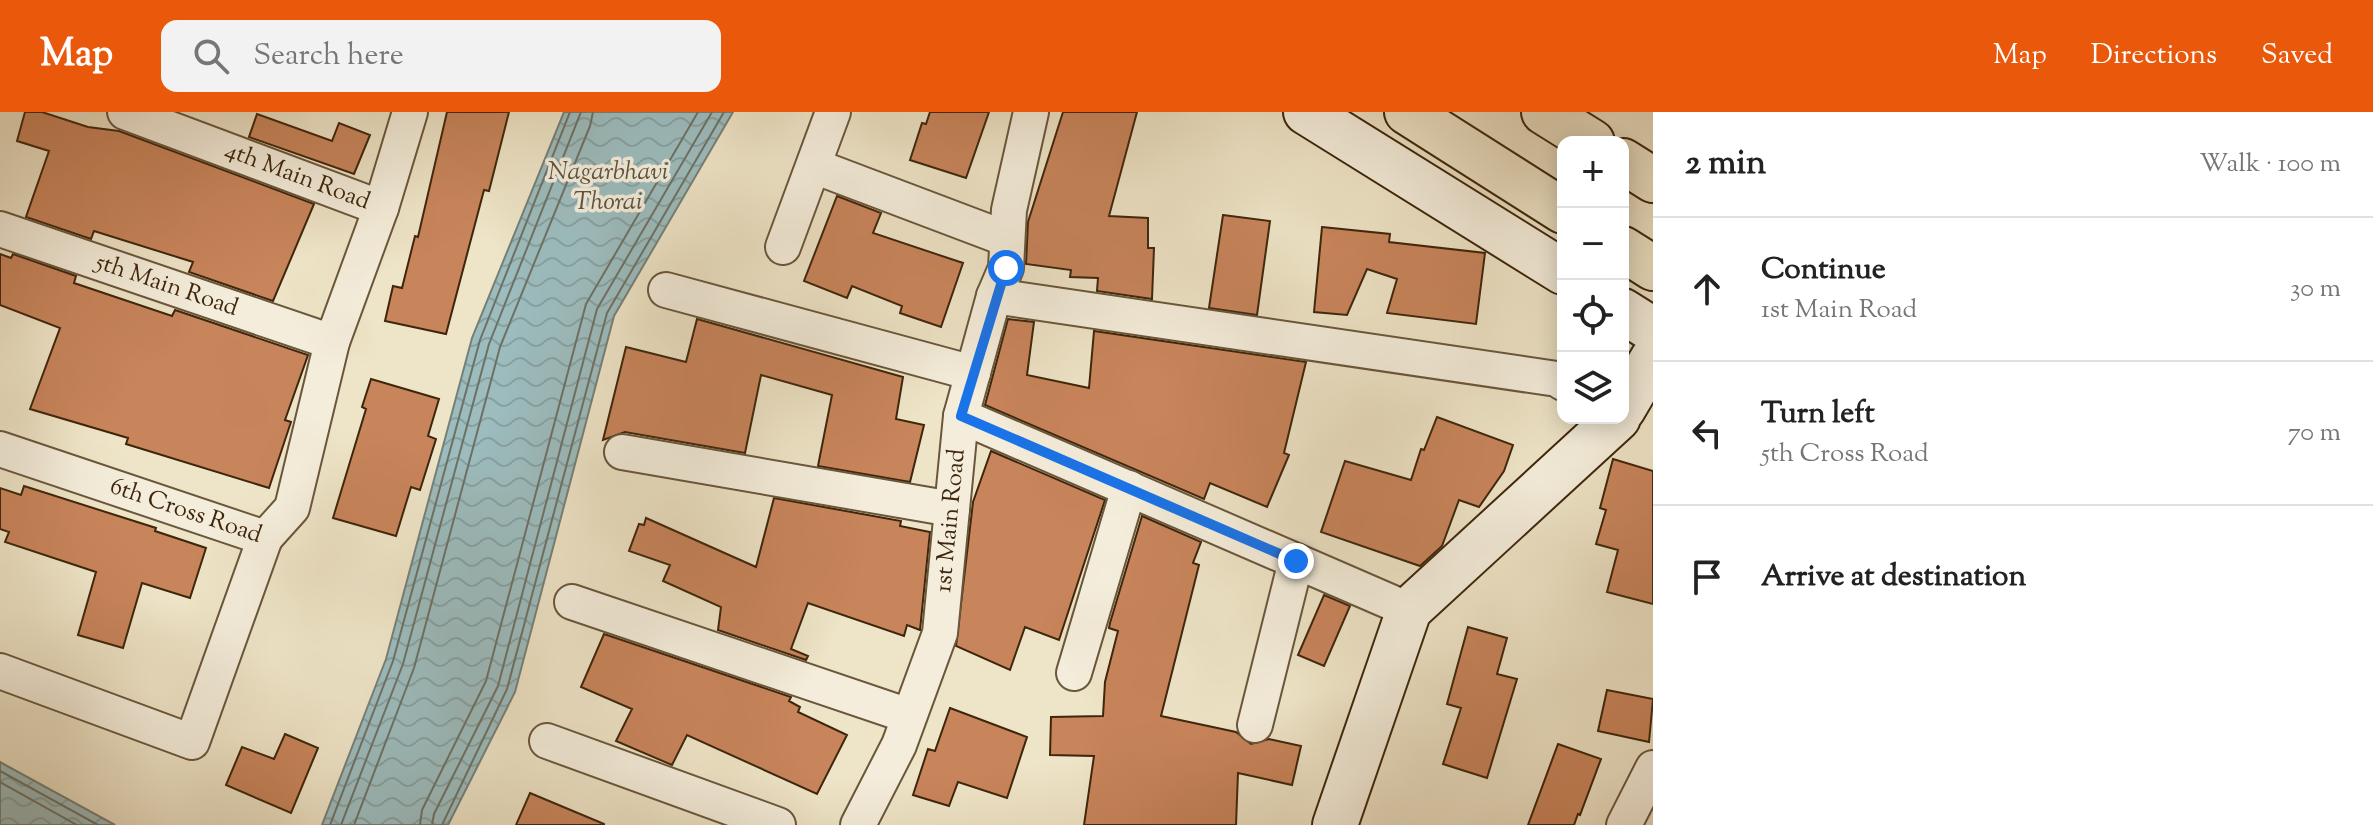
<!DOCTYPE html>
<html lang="en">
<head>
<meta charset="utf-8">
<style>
  body { margin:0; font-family:"Sorts Mill Goudy",serif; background:#f2f2f2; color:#222 }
  .controls { position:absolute; right:24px; top:24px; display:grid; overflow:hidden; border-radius:16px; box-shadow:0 4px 20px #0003 }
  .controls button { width:72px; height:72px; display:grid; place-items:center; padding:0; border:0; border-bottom:2px solid #e0e0e0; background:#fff; color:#222; font:40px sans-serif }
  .stop { position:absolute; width:24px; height:24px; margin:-18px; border:6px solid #1a73e8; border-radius:50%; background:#fff }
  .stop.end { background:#1a73e8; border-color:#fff; box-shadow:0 2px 8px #0008 }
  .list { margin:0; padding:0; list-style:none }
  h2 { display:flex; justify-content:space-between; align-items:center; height:104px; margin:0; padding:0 32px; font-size:34px }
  h2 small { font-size:26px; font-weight:400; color:#767676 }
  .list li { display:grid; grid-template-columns:52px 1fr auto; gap:24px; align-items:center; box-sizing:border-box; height:144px; padding:0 32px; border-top:2px solid #e0e0e0 }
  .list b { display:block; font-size:30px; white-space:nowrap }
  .list p { margin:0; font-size:26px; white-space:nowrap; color:#767676 }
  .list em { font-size:26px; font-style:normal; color:#767676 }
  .icon { flex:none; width:44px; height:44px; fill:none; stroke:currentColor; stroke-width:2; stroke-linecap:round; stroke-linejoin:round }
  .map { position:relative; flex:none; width:1653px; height:713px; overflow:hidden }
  header { display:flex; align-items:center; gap:48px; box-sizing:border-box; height:112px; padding:0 40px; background:#ea580c; color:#fff }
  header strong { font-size:38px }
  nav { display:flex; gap:44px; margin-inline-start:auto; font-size:28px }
  .search { width:560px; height:72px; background:#f2f2f2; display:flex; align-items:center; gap:20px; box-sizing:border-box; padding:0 28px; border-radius:16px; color:#767676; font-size:30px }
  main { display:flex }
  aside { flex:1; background:#fff }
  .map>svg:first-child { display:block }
  .water { fill:url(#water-waves); stroke:#768077; stroke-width:2 }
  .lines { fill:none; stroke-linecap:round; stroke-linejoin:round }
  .shore { stroke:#6d7165; stroke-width:2 }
  .building { fill:#c8845b; stroke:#3e260c; stroke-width:2 }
  .street-casing { stroke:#6a563b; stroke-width:38 }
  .secondary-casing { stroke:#3e260c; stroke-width:48 }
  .highway-casing { stroke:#3e260c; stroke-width:48 }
  .street { stroke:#f4eddb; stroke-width:34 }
  .secondary { stroke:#f4eddb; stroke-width:44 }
  .highway { stroke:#eee4c7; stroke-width:44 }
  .route { stroke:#1a73e8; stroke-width:10 }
  .labels { text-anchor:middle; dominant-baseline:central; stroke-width:7; stroke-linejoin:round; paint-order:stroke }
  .street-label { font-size:24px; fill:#3e260c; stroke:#f4eddb }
  .water-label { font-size:26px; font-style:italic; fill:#5a5341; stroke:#f4eddb }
</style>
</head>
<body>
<header>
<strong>Map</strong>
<div class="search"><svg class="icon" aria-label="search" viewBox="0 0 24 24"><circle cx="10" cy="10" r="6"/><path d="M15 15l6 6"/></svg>Search here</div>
<nav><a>Map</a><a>Directions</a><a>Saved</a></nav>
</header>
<main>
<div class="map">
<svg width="1653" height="713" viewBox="0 0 1653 713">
  <defs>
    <pattern id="water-waves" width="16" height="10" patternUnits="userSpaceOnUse" patternTransform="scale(2)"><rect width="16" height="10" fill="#9cbcbe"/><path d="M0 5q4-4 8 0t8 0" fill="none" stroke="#87a1a2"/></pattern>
  </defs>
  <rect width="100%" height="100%" fill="#eee4c7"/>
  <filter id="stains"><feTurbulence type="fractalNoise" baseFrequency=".0025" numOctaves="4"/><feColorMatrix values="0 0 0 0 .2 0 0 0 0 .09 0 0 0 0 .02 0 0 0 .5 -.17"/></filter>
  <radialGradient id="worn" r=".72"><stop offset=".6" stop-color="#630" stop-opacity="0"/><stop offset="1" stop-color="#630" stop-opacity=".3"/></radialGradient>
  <path class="water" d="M564,0H733L614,204L515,580L448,713H322L386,547L472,226Z
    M0,650L115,713H0Z"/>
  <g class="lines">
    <path class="shore" d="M0,659L98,713
      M0,670L77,713
      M330,713L393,549L480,228L570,0
      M341,713L403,552L489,232L581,0
      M354,713L414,556L500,235L590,14L593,0
      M420,713L422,698L486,569L586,192L698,0
      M432,713L434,702L498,574L597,197L712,0
      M442,713L507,577L607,201L724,0"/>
  </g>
  <path class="building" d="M25,0H42L88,15L119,19L314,92L273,189L189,160L193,150L94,119L91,127L26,105L49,39L17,29Z
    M447,0H509L489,79L484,78L446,222L385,209L393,174L402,176L415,124L418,125Z
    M930,0H989L966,66L910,48L922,11L926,12Z
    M1063,0H1137L1109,104L1148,106V136H1154L1152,187L1097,179L1098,166L1070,165L1071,158L1026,152L1028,110Z
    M257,2L332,29L339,11L370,23L354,62L249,25Z
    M837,84L881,101L873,121L963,151L941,215L900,201L902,194L852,174L847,186L804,169Z
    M1223,103L1270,109L1257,203L1209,196Z
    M1322,115L1390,122L1389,130L1485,141L1476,212L1387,201L1397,167L1367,157L1347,203L1314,200Z
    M0,142L11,146L13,142L76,164L74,171L172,204L175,198L308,243L285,308L291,310L269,376L126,332L128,326L30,297L60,216L0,193Z
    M697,207L903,265L896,307L924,313L910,370L818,354L832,283L761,263L745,341L625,320L603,328L626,235L686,250Z
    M1008,207L1034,210L1027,263L1089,276L1094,219L1306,250L1284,341L1289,343L1267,395L1210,371L1204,387L985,293Z
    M371,267L439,287L428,324L436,327L420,378L411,375L396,424L333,406L366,297L362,295Z
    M1437,305L1513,333L1504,359L1479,395L1459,388L1442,434L1420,454L1321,420L1345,349L1411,368L1421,337L1424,338Z
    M991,339L1105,388L1059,528L1025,515L1010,558L956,534L973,390Z
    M1613,347L1653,359V492L1607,480L1618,438L1596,432L1606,398L1600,396Z
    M24,374L156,416L155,419L206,436L190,486L142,471L123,536L78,523L96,460L5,430L9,420L0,417V376L21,383Z
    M774,386L901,409L900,414L930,420L920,518L907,513L904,524L808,491L791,537L808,544L806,548L718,518L721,495L663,469L670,453L629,439L639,412L644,413L646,406L756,455Z
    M1142,404L1201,430L1193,451L1199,453L1161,604L1236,620L1251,632L1269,627L1301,634L1292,673L1238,661L1236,713H1084L1094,644L1050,643L1051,605L1103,604L1105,570L1118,519L1109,516L1110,511Z
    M1324,483L1350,494L1324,554L1298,543Z
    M1468,515L1507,526L1497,562L1517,567L1487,666L1443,652L1461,596L1447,592Z
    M604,522L791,585L789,589L800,595L798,600L847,623L817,682L687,623L672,653L616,629L632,597L581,575Z
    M1607,578L1653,587L1649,630L1598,619Z
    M950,596L1027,625L1007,686L958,670L949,694L913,683L928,637L935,639Z
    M285,622L318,636L291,701L226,673L242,635L274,647Z
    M1558,632L1601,647L1580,703L1578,702L1574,713H1528Z
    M530,681L604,712V713H516Z"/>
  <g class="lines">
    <g class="street-casing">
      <g id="street">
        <path id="s1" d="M125,0L381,96"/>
        <path d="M814,54L1007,127"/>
        <path id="s2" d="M0,117L332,230"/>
        <path d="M783,135L833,0"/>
        <path d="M666,178L973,261"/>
        <path d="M994,184L1557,267L1563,271"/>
        <path d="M961,304L1409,498"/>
        <path id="s3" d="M0,337L265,426L292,396L332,230L381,96L410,0"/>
        <path d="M622,340L952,397"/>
        <path d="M572,490L909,604"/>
        <path d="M0,559L192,630L265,426"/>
        <path d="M1074,561L1129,376"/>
        <path d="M1255,613L1296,449"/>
        <path d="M547,629L778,713"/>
        <path id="s4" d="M858,713L899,633L940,521L961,304L994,184L1006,156L1009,98L1031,0"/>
        <path d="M1624,713L1653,656"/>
      </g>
    </g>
    <g class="secondary-casing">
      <path id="secondary" d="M1306,0L1563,160
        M1623,199L1653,218
        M1623,297L1653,246
        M1335,713L1409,498L1618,306"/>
    </g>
    <g class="highway-casing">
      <path id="highway" d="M1407,0L1563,99
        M1544,0L1592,30
        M1623,49L1653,68
        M1623,137L1653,156"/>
    </g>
    <use href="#street" class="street"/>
    <use href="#secondary" class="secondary"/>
    <use href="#highway" class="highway"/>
  </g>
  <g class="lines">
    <path class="route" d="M1006,156L961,304L1296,449"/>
  </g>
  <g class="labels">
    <g class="street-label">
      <text stroke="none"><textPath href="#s1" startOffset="184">4th Main Road</textPath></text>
      <text stroke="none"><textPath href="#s2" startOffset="176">5th Main Road</textPath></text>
      <text stroke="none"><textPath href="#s3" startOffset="196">6th Cross Road</textPath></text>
      <text stroke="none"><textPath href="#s4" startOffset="322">1st Main Road</textPath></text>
    </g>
    <g class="water-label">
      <text x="608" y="60">Nagarbhavi<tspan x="608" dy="30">Thorai</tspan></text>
    </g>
  </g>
  <rect width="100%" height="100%" filter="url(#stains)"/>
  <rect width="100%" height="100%" fill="url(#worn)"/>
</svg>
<div class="controls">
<button>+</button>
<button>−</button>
<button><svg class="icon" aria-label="locate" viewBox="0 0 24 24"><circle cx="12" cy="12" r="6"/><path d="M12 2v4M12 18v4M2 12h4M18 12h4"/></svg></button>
<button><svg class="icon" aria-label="layers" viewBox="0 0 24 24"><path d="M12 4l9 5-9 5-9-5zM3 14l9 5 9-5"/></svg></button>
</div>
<div class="stop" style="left:1006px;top:156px"></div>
<div class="stop end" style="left:1296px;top:449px"></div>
</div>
<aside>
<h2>2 min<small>Walk · 100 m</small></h2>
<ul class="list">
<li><svg class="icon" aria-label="ahead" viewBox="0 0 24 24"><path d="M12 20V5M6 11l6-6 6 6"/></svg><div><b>Continue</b><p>1st Main Road</p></div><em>30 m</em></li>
<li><svg class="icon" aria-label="left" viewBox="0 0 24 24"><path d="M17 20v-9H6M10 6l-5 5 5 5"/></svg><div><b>Turn left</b><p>5th Cross Road</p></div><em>70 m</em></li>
<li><svg class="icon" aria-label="arrive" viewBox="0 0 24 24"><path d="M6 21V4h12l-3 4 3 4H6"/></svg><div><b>Arrive at destination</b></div></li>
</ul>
</aside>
</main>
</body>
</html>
